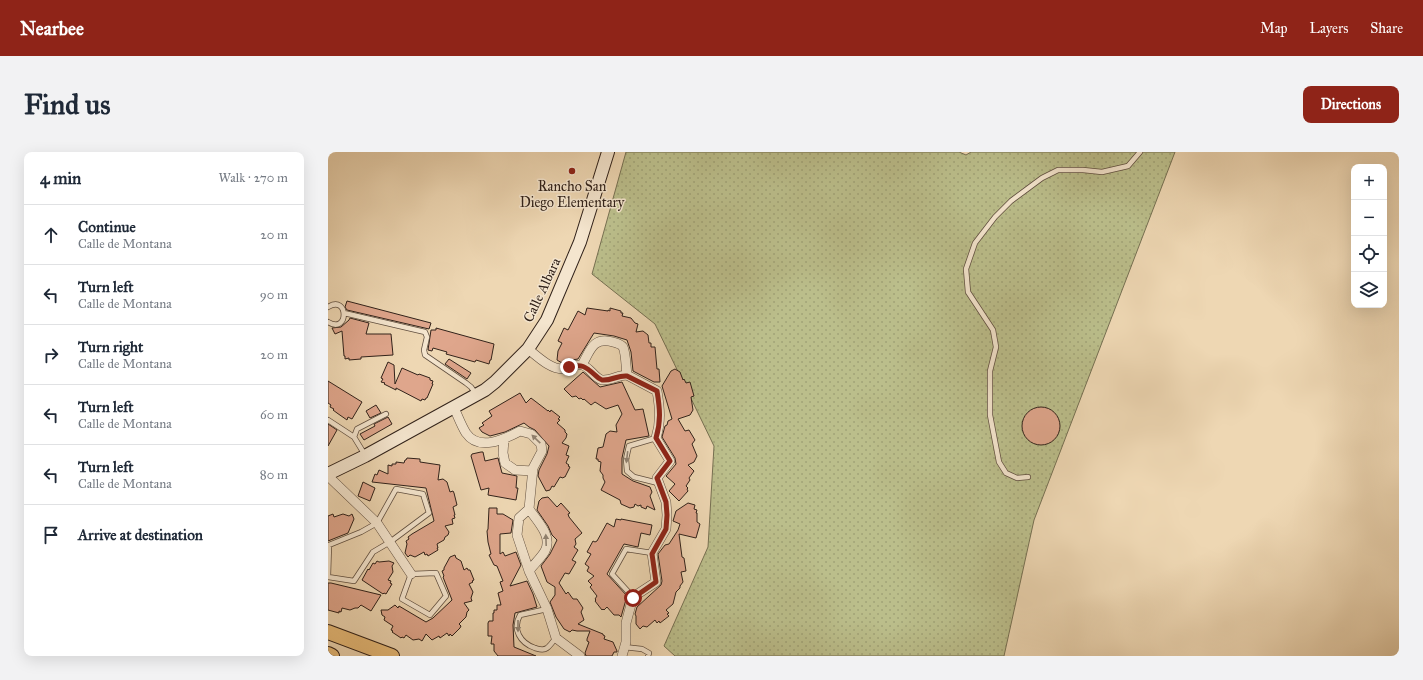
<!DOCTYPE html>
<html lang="en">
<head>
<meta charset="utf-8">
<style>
  body { margin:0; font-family:"IM FELL Great Primer",serif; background:#f2f2f3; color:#1f2937 }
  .controls { position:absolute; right:12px; top:12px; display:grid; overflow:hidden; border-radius:8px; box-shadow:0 4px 16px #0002 }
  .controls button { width:36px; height:36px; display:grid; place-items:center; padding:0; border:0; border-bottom:1px solid #e0e1e3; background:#fff; color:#1f2937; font:20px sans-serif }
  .stop { position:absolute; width:12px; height:12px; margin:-9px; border:3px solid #8f2418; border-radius:50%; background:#fff }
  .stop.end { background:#8f2418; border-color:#fff; box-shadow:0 1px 4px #0008 }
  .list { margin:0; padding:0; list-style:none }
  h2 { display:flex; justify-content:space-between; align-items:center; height:52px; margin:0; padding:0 16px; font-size:17px }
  h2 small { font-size:13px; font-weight:400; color:#747a83 }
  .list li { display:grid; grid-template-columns:26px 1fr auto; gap:12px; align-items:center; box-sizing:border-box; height:60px; padding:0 16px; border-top:1px solid #e0e1e3 }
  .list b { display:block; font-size:15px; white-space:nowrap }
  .list p { margin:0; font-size:13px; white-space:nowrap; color:#747a83 }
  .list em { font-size:13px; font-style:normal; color:#747a83 }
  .icon { flex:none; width:22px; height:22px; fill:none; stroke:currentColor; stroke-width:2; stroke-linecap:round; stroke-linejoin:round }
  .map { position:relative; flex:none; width:1071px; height:504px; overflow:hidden; border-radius:8px }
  header { display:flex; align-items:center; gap:24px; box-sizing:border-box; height:56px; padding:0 20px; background:#8f2418; color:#fff }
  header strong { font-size:19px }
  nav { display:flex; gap:22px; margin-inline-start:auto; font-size:14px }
  .intro { display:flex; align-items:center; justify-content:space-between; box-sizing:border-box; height:96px; padding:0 24px }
  h1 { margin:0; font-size:28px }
  .button { padding:10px 18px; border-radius:8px; background:#8f2418; color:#fff; font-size:14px; font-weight:700 }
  main { display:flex; gap:24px; padding:0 24px }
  aside { flex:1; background:#fff; border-radius:8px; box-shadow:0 4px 16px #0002 }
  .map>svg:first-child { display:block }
  .grass { fill:url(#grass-dots); stroke:#767052 }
  .building { fill:#dfa68c; stroke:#31221a }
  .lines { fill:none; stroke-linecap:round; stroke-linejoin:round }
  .lane-casing { stroke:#604f40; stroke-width:6 }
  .street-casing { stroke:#604f40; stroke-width:10 }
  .secondary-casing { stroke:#31221a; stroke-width:14 }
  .primary-casing { stroke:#31221a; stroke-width:16 }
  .lane { stroke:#f4e5ce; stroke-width:4.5 }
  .street { stroke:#f4e5ce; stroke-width:9 }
  .secondary { stroke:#f4e5ce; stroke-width:12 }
  .primary { stroke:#e7bc7a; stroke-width:14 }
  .oneway { fill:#928474 }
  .route { stroke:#8f2418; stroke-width:5 }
  .poi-dot { fill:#8f2418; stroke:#f4e5ce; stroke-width:1.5 }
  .labels { text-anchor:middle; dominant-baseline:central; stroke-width:3; stroke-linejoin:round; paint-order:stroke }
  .poi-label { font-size:14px; fill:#31221a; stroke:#f4e5ce }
  .street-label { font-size:14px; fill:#31221a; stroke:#f4e5ce }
</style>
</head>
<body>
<header>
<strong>Nearbee</strong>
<nav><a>Map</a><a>Layers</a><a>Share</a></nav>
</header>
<div class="intro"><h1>Find us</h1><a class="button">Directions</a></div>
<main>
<aside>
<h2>4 min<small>Walk · 270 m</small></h2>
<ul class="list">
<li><svg class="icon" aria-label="ahead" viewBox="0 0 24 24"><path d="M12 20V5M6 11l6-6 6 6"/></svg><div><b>Continue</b><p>Calle de Montana</p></div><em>20 m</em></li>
<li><svg class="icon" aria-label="left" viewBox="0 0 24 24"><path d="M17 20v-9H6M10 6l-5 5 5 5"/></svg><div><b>Turn left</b><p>Calle de Montana</p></div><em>90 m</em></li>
<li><svg class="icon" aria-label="right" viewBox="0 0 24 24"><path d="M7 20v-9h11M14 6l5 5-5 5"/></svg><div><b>Turn right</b><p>Calle de Montana</p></div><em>20 m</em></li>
<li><svg class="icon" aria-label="left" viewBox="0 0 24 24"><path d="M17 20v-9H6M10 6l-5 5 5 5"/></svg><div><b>Turn left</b><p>Calle de Montana</p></div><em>60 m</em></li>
<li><svg class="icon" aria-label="left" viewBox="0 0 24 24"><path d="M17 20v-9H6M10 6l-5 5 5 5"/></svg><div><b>Turn left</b><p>Calle de Montana</p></div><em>80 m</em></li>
<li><svg class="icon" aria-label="arrive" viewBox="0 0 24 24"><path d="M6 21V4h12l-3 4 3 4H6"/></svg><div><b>Arrive at destination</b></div></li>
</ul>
</aside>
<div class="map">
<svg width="1071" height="504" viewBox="0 0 1071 504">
  <defs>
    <pattern id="grass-dots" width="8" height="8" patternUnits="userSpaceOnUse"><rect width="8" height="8" fill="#bbbe8b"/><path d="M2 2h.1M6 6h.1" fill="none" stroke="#a1a377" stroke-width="1.8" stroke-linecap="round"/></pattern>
  </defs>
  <rect width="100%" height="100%" fill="#eed7b3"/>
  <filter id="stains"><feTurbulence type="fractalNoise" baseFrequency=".005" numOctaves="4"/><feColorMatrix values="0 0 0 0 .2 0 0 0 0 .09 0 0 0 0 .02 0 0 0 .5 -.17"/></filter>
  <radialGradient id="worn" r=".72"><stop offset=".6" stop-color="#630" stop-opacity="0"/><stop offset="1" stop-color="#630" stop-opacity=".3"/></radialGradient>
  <path class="grass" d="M298,0H631L638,3L643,0H847L706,368L676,504H347L336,494L380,395L386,294L327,172L264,122Z"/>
  <path class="building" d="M19,149L103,171L101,177L19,158L17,155Z
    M259,156L280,159V158L282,159V156L293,159V161H295L294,164L303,166L307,171L310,172L308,180L315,179L320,183L321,191H323V195H327L329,217H331L332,230H326L305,219L303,200L299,188L286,184L266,181L250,207L244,208L241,207L234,211L229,208L230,199L234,191L230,189L236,176L240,178L250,159L257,163Z
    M22,166L41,171L38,182H63L65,203L33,205V207L21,208V206L17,207V204H16L14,179L7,182L4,176L13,175L21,168Z
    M108,176L166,192L163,208H162L161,212L148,208L147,210L118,202L119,200L105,196L104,199L100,198L103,178H108Z
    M121,207L143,221L139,227L117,212Z
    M60,210L66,213L67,232L74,216L90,223L91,222L102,226V228L105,229L104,232H105L99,246H98L97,248L94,247L93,249L68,236V238L56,232L57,231L53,230L55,227L53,226Z
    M347,217L352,220L355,228L356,227L358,231L362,230L366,244L363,245L365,258L362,263L350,267L357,279L361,278L367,288L364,292L369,304L366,310L360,313L366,319L361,326L362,328L358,334L360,336L359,337L360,339L351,349L341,339L347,332L338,324L348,312L347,306L334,285L337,274L339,273L340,269L344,267L334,234L343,219Z
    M255,220L272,235L294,230L307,258L315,257L321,284L298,288L294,306V322L305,329L322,335L324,340L322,344L327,358L319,354L318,357L313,355V353L310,354L307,352L306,355L302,356L293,352L292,348L273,338L277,330L275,326V323L272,319L273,310L270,309V307H268L270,296L275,295L278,282L282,279L289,280L288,273L294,262L290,253L278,257L267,250L263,253L256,247L255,248L253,246L251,247L248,244L244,245L236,237Z
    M0,229L34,250L24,267L20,265L19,268L9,261L5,258L6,257L2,255L3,253L0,251Z
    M192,241L198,251L203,246L220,259V258L222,260L223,258L232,265L230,267L232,268L229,271L237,278V280L239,282L238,286L234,291L241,294L238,303L241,304L238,311L241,313L240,314L242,315L237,325H236L235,326L232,325L226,335L224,334L222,338L218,339L210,324L211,318L219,302L221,294L207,278L201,275L196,271L177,280L162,284L154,280L151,276L156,273L154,271L164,264L161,259Z
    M48,253L53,261L42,266L38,259Z
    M694 274a19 19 0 1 1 38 0a19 19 0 1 1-38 0Z
    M60,265L64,272L36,288L32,282L47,274L46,272Z
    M0,272L9,278L0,294Z
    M153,300H155L157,309L170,306L174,321L189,324L188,336H190L188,348L160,343L161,336L153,338L143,304L144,302Z
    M79,306L92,307V310L112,313L110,328L115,327L119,330L122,340L125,339L126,341L129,353L125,355L127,363H126L127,366L124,367L125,372L117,374L121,380L120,383L117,385L116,388L109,392L110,396H109L110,398L100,404L99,402L97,403L96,400L87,405L82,403L80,405L77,401L79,392L78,389L81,387L80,385L84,382L106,369L98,336L44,330L47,322L49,323L51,318L60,322V313L64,314V312H68V310L76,311L77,308H78Z
    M35,330L47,336L42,349L30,344Z
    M220,345L229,355L233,351L242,361L240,362L241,365L254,381L247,387L248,392L246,395L250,398L244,408L248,410L241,422L237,421L231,431L238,442L240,440L245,447H249L255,456L253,460L256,468L250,472L275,482V483L277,484L276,487L285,490L289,499V500H286L284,504H258L257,501L261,490L259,489V487L262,479H249L244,478L242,480L236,477L228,465L222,450L227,443V435L219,430L213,414L222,402L229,388L224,383L220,374L209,358L211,349L214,346Z
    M360,351L367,353L366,357L369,358L368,361H369V370L372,372L368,386L351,382L354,405L356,406L358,419L353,420L355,430L352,434V436L348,440L345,452L338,458L341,461L339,462L341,464L332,471L331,469L329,471L327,468L319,475L315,474L312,477L308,472V464L307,462L309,455L333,433L334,429L330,402L337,393L341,392L350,378L352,372L345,369L348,359Z
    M161,356H169V362H175L185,368L183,381L172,382V402L175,400L177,404L188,400L193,413L182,434L199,429L205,442L209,455L187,461L185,473L186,495L208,504H170L166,499V492H163L164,484H160V471L161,469H165V461H166V458H169V453H173L170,441L175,439L172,430L175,429L169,414L166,413L161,403L163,402L160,390L159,379L160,377Z
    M5,362L6,365L15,362L21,364L24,362L26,367L20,381L0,389V364Z
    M288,367L293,368V367L324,373L322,383L313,381L310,395L296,392L279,422L299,444L293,465L291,463H286L279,455L276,458L275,457L274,458L267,449L268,448L267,447L269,444L262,435L264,433L260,429L266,424L259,419L261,415L257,412L263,402L259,400L265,389L267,390L269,389L279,371L286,375Z
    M127,403L128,406L133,409L136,418L139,416L140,418H142L146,428L144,429L145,430L141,432L145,440L143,446L144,449L136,451L141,458L139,460L138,465L131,472L133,474L132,476L124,484L122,482L121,484L119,481L112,486L111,484L104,488L98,482L94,489L91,487L85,488L78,483L76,486L74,485L73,486L64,480L65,479L63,478L65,474L56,468L57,465L54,463L53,458H60L67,453L70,456L71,454L98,470L105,466L124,448L115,425L116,424L114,419L116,418V416L122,405Z
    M49,409L51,410L61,409L66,411L64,414L65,420L60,428L63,429L62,431L64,432L58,442L56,441L55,442L34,428L40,417L41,418L45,411L47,412Z
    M0,431H3L53,443L43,459L33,453L30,456H27L22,458L14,456L13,460L11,459V461L0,458Z"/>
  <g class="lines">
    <g class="lane-casing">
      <path id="lane" d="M0,155C21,142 21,183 0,170
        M16,161L97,180L99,185L96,198L97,203L138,231L143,235L148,242
        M0,268L26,285L37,303
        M26,285L29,277L58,262
        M328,286L301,294L298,307L299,319L306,325L330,331
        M700,325L689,326L678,321L671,310L662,263V219L668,195L665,178L640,140L638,117L647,91L667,65L683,49L714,26L730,18H755L774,20L800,14L812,0
        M68,337L95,342L101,361L62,390L45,400L26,429L0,425L1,393L33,380L49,371Z
        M108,421L118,444L102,463L74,447L83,422Z
        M305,445L284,422L298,397L324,401
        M219,457L192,463C184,477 192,491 207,496C211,497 215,499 219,496C222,494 225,489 228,486
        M296,495L314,497L321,501L320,504"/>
    </g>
    <g class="street-casing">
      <path id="street" d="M200,197C210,205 222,217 235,217C241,216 248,212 254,213C262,215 266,226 274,228C283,229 290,223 299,223L329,239C332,257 333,269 328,286L342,309L329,326L338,350L339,363L338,377L324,401L328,430L305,445L298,471V490L294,504
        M254,213C262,199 265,184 285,190C288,191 293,192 295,195C298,201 298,217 299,223
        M126,256C130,264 133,273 138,281C151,300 177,287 192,279L203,282L213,292L214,299L205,316L201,357L191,366L189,383L201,419L219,457L228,486L252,504
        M176,287L175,301L177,311L187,318L205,319
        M0,324L49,371L83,422
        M201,357C209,369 225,384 217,399C213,406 206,412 201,419"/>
    </g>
    <g class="secondary-casing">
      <path id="secondary" d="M0,322L37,304L157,238L167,230L200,197L219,168L252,90L280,0"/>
    </g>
    <g class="primary-casing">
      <path id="primary" d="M0,480L64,504
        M0,502L4,504"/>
    </g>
    <use href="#lane" class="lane"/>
    <use href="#street" class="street"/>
    <use href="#secondary" class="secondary"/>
    <use href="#primary" class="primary"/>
  </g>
  <defs><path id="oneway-solid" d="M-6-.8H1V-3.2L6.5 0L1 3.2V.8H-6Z"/></defs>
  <g class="oneway">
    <use href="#oneway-solid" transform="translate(208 287) rotate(-136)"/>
    <use href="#oneway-solid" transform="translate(299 305) rotate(97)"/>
    <use href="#oneway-solid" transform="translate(218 388) rotate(-92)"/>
    <use href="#oneway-solid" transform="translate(190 474) rotate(90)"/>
  </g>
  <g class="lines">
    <path class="route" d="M241,215C254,212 257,214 267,223C269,225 271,227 274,228C283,229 290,223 299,224L329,239C332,257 333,269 328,286L342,309L329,326L338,350L339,363L338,377L324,402L328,430L305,446"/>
  </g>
  <circle class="poi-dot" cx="244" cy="19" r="4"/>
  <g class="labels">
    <g class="poi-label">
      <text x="244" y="34">Rancho San<tspan x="244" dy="16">Diego Elementary</tspan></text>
    </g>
    <g class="street-label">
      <text transform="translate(214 138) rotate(-65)">Calle Albara</text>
    </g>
  </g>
  <rect width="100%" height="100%" filter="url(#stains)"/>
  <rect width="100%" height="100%" fill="url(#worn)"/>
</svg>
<div class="controls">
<button>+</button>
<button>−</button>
<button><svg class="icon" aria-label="locate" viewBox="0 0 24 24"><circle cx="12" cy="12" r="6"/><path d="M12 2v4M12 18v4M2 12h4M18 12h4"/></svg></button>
<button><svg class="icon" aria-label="layers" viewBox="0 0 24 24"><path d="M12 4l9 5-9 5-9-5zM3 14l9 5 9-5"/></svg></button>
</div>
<div class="stop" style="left:305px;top:446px"></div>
<div class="stop end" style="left:241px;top:215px"></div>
</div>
</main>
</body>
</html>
